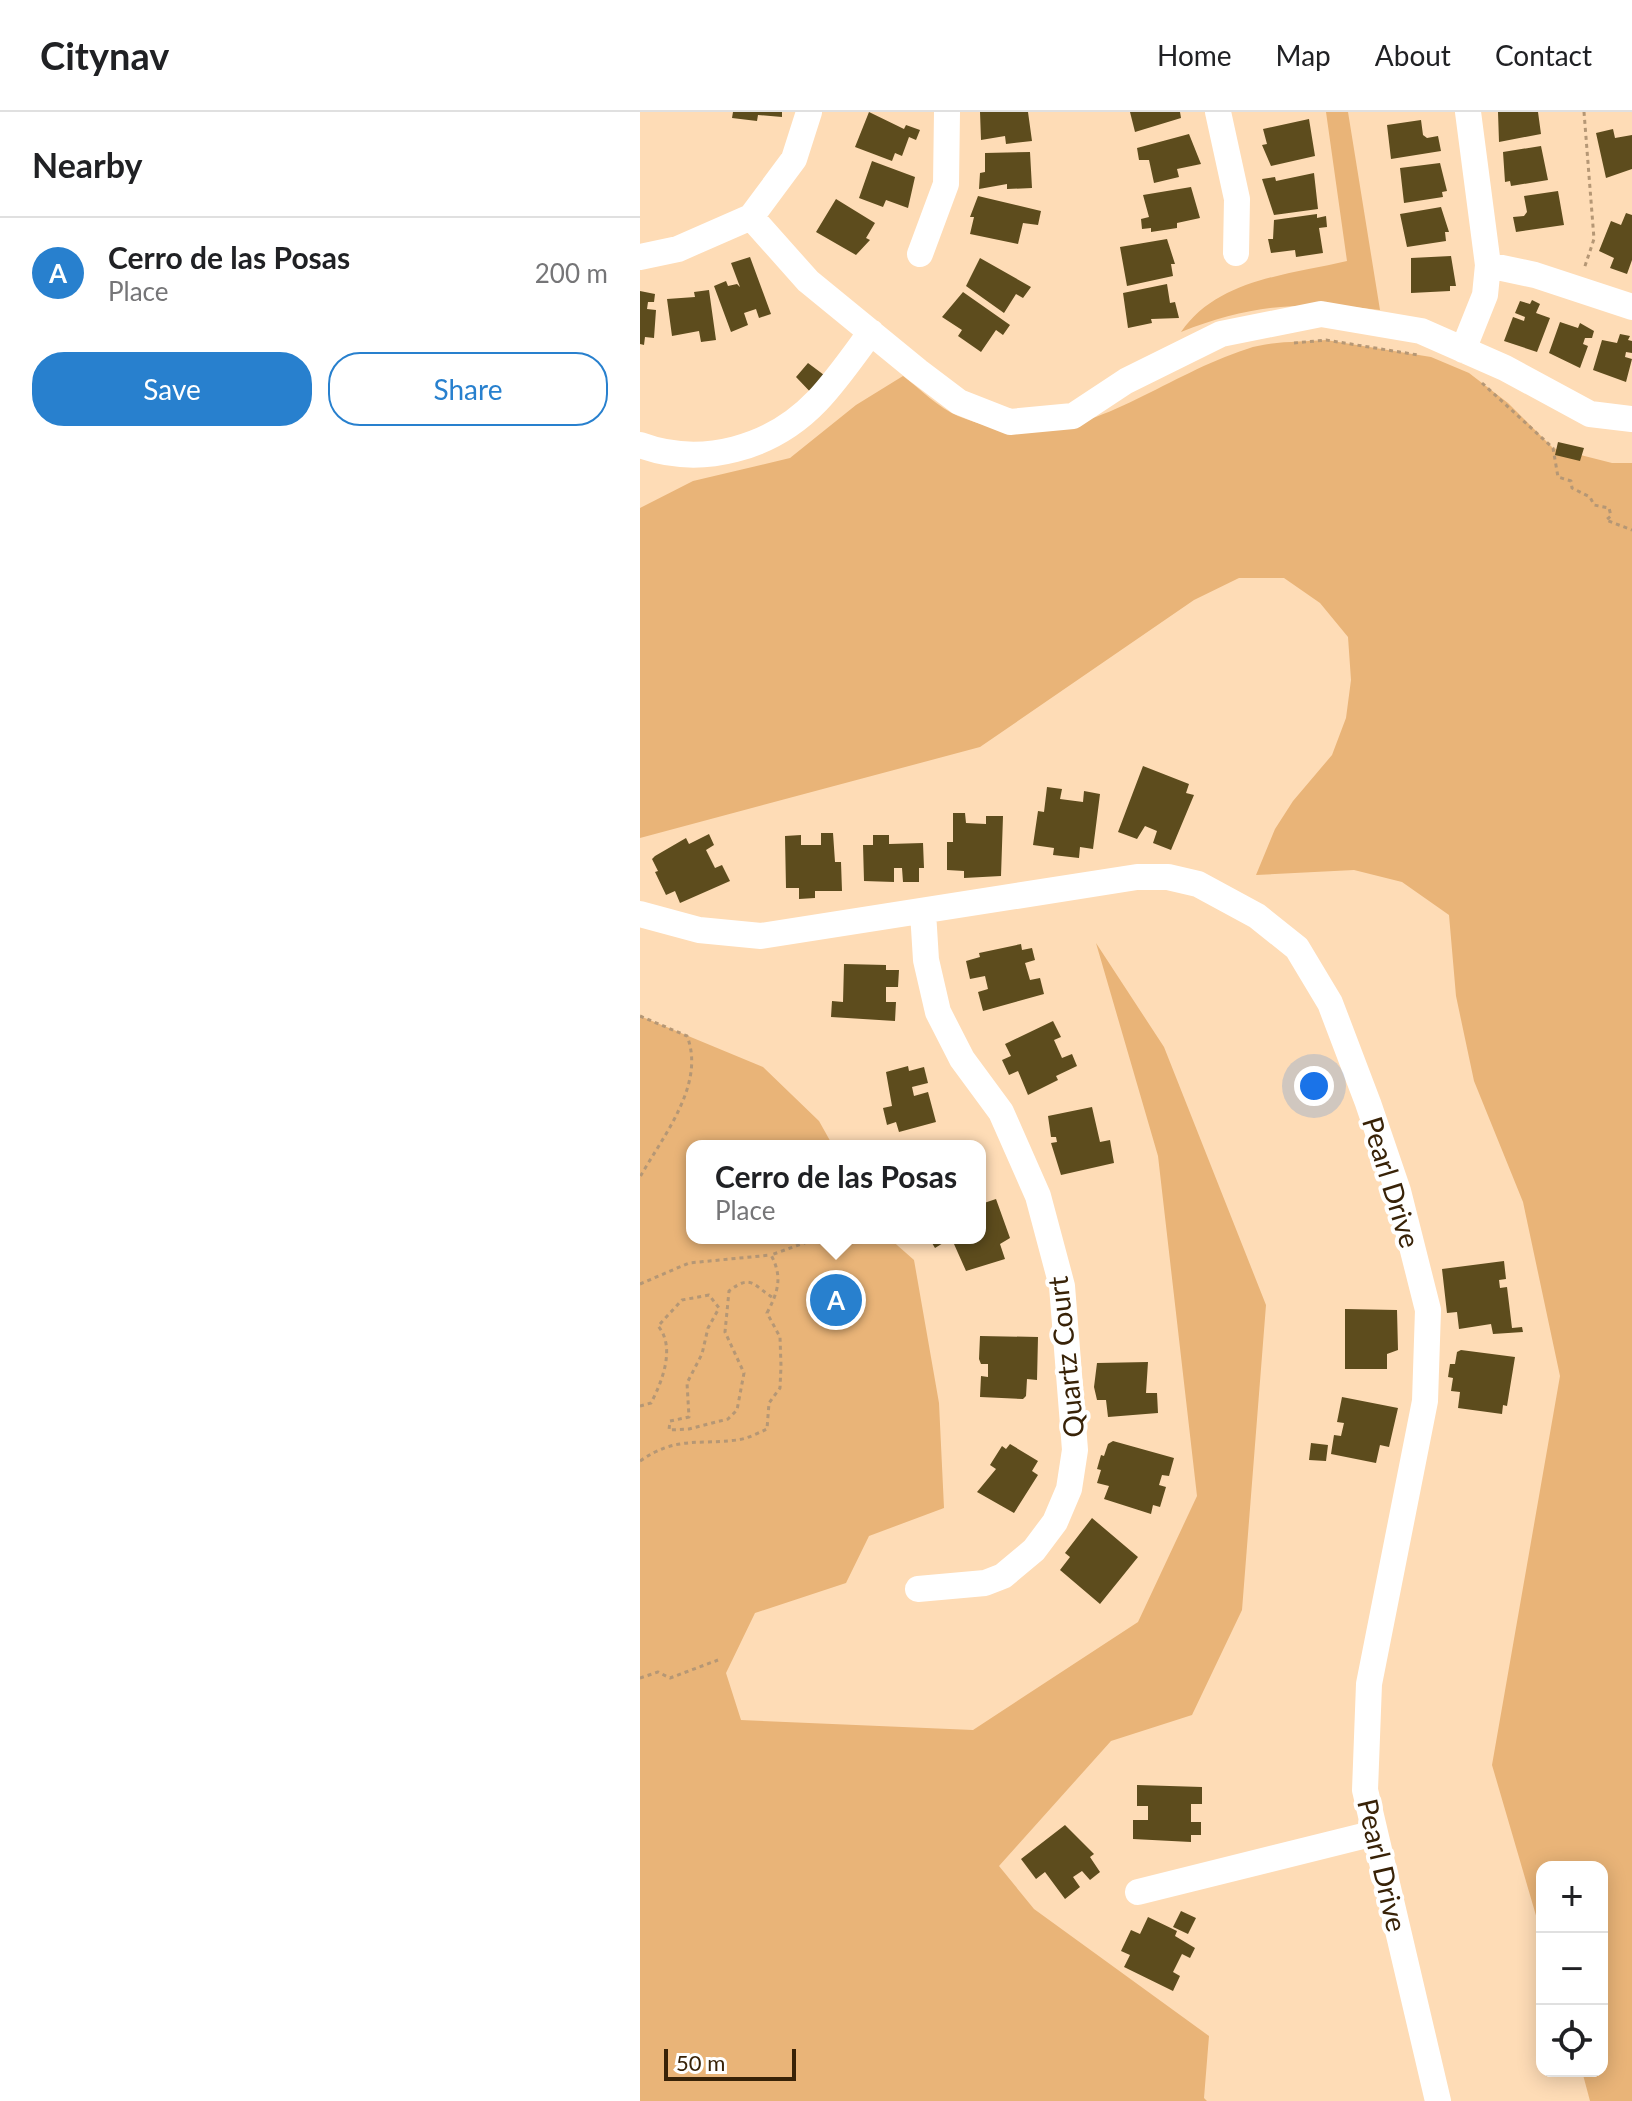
<!DOCTYPE html>
<html lang="en">
<head>
<meta charset="utf-8">
<style>
  body { margin:0; font-family:Lato,sans-serif; background:#f6f6f6; color:#202124 }
  .controls { position:absolute; right:24px; bottom:24px; display:grid; overflow:hidden; border-radius:16px; box-shadow:0 4px 20px #0003 }
  .controls button { width:72px; height:72px; display:grid; place-items:center; padding:0; border:0; border-bottom:2px solid #e0e0e0; background:#fff; color:#202124; font:40px sans-serif }
  .scale { position:absolute; left:24px; bottom:20px; width:132px; box-sizing:border-box; padding-left:8px; border:4px solid #382207; border-top:0; font-size:22px; line-height:28px; white-space:nowrap; color:#382207; -webkit-text-stroke:6px #fff; paint-order:stroke }
  .you { position:absolute; left:674px; top:974px; width:28px; height:28px; margin:-20px; border:6px solid #fff; border-radius:50%; background:#1a73e8; box-shadow:0 0 0 12px #1a73e833 }
  .badge { display:grid; place-items:center; width:52px; height:52px; border-radius:50%; background:#2880ce; color:#fff; font-size:26px; font-weight:700 }
  .pin { position:absolute; translate:-50% -50%; border:4px solid #fff; box-shadow:0 2px 8px #0006 }
  .popup { position:absolute; left:46px; top:1028px; width:300px; height:104px; box-sizing:border-box; display:grid; place-content:center; border-radius:16px; background:#fff; filter:drop-shadow(0 2px 6px #0005); font-size:26px; white-space:nowrap; color:#757577 }
  .popup b { font-size:30px; color:#202124 }
  .popup::after { content:''; position:absolute; left:50%; top:100%; margin-left:-16px; border:16px solid transparent; border-top-color:#fff }
  .list { margin:0; padding:0; list-style:none }
  h2 { display:flex; justify-content:space-between; align-items:center; height:104px; margin:0; padding:0 32px; font-size:34px }
  h2 small { font-size:26px; font-weight:400; color:#757577 }
  .list li { display:grid; grid-template-columns:52px 1fr auto; gap:24px; align-items:center; box-sizing:border-box; height:112px; padding:0 32px; border-top:2px solid #e0e0e0 }
  .list b { display:block; font-size:30px; white-space:nowrap }
  .list p { margin:0; font-size:26px; white-space:nowrap; color:#757577 }
  .list em { font-size:26px; font-style:normal; color:#757577 }
  .actions { display:flex; gap:16px; padding:24px 32px }
  .actions a { flex:1; padding:18px 0; border:2px solid #2880ce; border-radius:32px; text-align:center; font-size:28px; color:#2880ce }
  .actions .main { background:#2880ce; color:#fff }
  .icon { flex:none; width:44px; height:44px; fill:none; stroke:currentColor; stroke-width:2; stroke-linecap:round; stroke-linejoin:round }
  .map { position:relative; flex:none; width:992px; height:1989px; overflow:hidden }
  header { display:flex; align-items:center; gap:48px; box-sizing:border-box; height:112px; padding:0 40px; background:#fff; border-bottom:2px solid #e0e0e0 }
  header strong { font-size:38px }
  nav { display:flex; gap:44px; margin-inline-start:auto; font-size:28px }
  main { display:flex }
  aside { flex:1; background:#fff }
  .map>svg:first-child { display:block }
  .green { fill:#e9b478 }
  .building { fill:#5d4c1d }
  .lines { fill:none; stroke-linecap:round; stroke-linejoin:round }
  .path { stroke:#b59775; stroke-width:3; stroke-dasharray:4 4; stroke-linecap:butt }
  .minor { stroke:#fff; stroke-width:26 }
  .labels { text-anchor:middle; dominant-baseline:central; stroke-width:8; stroke-linejoin:round; paint-order:stroke }
  .street-label { font-size:28px; fill:#382207; stroke:#fff }
</style>
</head>
<body>
<header>
<strong>Citynav</strong>
<nav><a>Home</a><a>Map</a><a>About</a><a>Contact</a></nav>
</header>
<main>
<aside>
<h2>Nearby<small></small></h2>
<ul class="list">
<li><span class="badge">A</span><div><b>Cerro de las Posas</b><p>Place</p></div><em>200 m</em></li>
</ul>
<div class="actions"><a class="main">Save</a><a>Share</a></div>
</aside>
<div class="map">
<svg width="992" height="1989" viewBox="0 0 992 1989">
  <rect width="100%" height="100%" fill="#fedcb6"/>
  <path class="green" d="M686,0H708L740,198C665,189 611,192 541,220C578,167 647,163 707,149Z
    M686,228L791,245L829,261L868,291L913,336L972,351H992V1989H950L942,1959H962V1755H902V1824L852,1653L920,1264L883,1090L834,969L816,884L809,803L762,770L714,758L616,763L635,717L653,689L692,643L706,606L711,568L708,525L680,491L644,466H599L554,488L340,635L0,726V396L53,369L150,346L216,293L263,264C280,277 299,296 318,304C433,351 505,270 607,237C630,229 661,230 686,228Z
    M456,831L524,935L626,1193L602,1498L552,1603L471,1629L359,1754L394,1797L569,1924L564,1986L567,1989H0V904L123,955L179,1009L193,1034H52V1126H249L274,1148L299,1291L304,1396L229,1424L206,1471L115,1501L86,1561L101,1608L333,1618L498,1510L557,1384L518,1044Z"/>
  <path class="building" d="M93,0H142V5L118,3L117,9L92,6Z
    M229,0L264,17L266,13L280,18L276,28L269,25L262,44L255,41L252,49L215,35Z
    M340,0H388L392,29L366,32L365,24L341,28Z
    M490,0H540L541,6L495,20Z
    M858,0H898L901,22L859,30Z
    M669,7L675,44L631,54L622,33L627,32L623,17Z
    M781,8L783,23L787,26L798,24L801,39L751,47L747,13Z
    M973,17L975,26L992,23V57L966,66L956,21Z
    M549,22L561,52L537,57L539,65L514,71L509,48H499L497,36Z
    M901,34L908,68L871,74L870,69L865,70L863,40Z
    M390,40L392,76L367,77V72L339,77L340,61L345,60V41Z
    M232,49L275,65L268,96L246,88L243,95L219,86Z
    M800,51L807,79L802,80L803,85L764,91L760,56Z
    M674,61L678,97L634,103L622,67L635,65L636,69Z
    M551,75L560,106L537,111V116L511,120V116L502,117L501,107L509,105L503,83Z
    M918,79L924,113L876,120L873,105L884,104L887,100L884,84Z
    M338,84L401,99L398,113L383,111L378,132L330,122L334,105H330Z
    M196,87L235,111L226,126L230,128L216,143L176,120Z
    M801,95L809,120H805L806,129L767,135L760,102Z
    M986,101L992,103V148L987,162L970,156L974,146L959,139L971,109L981,113Z
    M677,102V106L686,104L687,115L679,116L683,141L656,145L655,138L631,141L628,127H633L634,108Z
    M527,127L535,152H531L533,164L487,174L480,135Z
    M811,144L816,174H810V179L771,181V146Z
    M110,145L131,202L119,206L116,197L104,201L108,213L91,220L74,174L86,169L88,174L97,172L100,175L91,151Z
    M340,146L391,175L383,186L376,182L364,201L326,174Z
    M527,172L530,191L535,190L539,206L511,207L512,211L488,216L483,181Z
    M69,178L76,228L61,230L59,219L32,224L27,187L55,185L54,180Z
    M0,179L15,182L14,190H8L7,197L16,198L14,226L5,225L4,233L0,232Z
    M323,180L370,213L363,223L356,218L341,240L318,224L322,218L302,205Z
    M892,188L900,192L896,201L910,206L897,240L864,229L873,205L884,209L885,205L875,201L880,189L890,192Z
    M920,210L938,216L940,211L954,219L952,226H945L943,232L948,234L940,256L909,241Z
    M980,222L990,224L988,228L992,229V241L986,240L985,245L992,247L986,270L953,258L962,228L977,231Z
    M168,251L192,269L177,287L156,265Z
    M918,330L944,336L940,349L915,343Z
    M503,654L549,672L546,681L554,683L531,738L513,731L517,719L505,714L497,727L478,720Z
    M407,675L422,677L420,687L443,690L444,679L460,682L453,737L440,735L439,746L413,743L414,736L393,733L398,699L404,700Z
    M313,701H325L326,711L346,712V704H363L361,764L324,766V759L307,758V730H313Z
    M181,721H193L195,750H201L202,779H175V786L159,787V776H146L145,724L161,723V733H181Z
    M69,722L74,733L66,738L75,756L82,753L90,769L40,791L35,779L26,783L15,760L18,759L12,747L15,744L46,726L49,732Z
    M233,723H249V732L283,731L284,756H279V770H263L262,756H254V770L224,769L223,733H233Z
    M381,832L382,838L392,836L395,848L385,851L390,868L400,866L404,882L343,899L338,880L348,877L345,864L330,867L326,849L340,845L339,841Z
    M204,852L246,853V858H259L258,875H246V890H256L255,909L191,905L192,889L203,890Z
    M413,909L421,925L414,928L422,946L432,942L437,954L416,964L418,968L388,983L378,959L369,963L362,948L371,944L365,932Z
    M268,954L269,959L284,955L288,971L272,975L274,984L288,980L296,1010L259,1020L256,1010L247,1013L243,996L252,994L246,960Z
    M452,995L460,1030L470,1028L474,1051L421,1063L411,1031L417,1030L416,1025H411L408,1004Z
    M340,1081L344,1091L356,1087L370,1126L360,1132L365,1147L326,1159L314,1132L315,1126H340Z
    M289,1126H307L308,1128L295,1136Z
    M864,1149L866,1167L859,1168L860,1176L867,1175L872,1216L882,1215L883,1220L853,1222L851,1212L819,1217L817,1200L807,1201L802,1157Z
    M705,1197L757,1198L758,1238L747,1242V1257H705Z
    M340,1224L398,1225L397,1268L387,1267L386,1284L383,1287L340,1285L341,1264L348,1265V1252H341L339,1247Z
    M821,1238L875,1245L867,1294L863,1293L862,1302L818,1296L820,1280L811,1279L813,1266L808,1265L810,1252H815L817,1240Z
    M508,1250L506,1281H517L518,1301L468,1305L466,1288H457L454,1275L457,1251Z
    M702,1285L758,1296L749,1335L740,1333L736,1351L691,1342L694,1323L701,1324L704,1311L697,1310Z
    M473,1329L534,1346L529,1364L522,1363L519,1373L526,1375L520,1395L513,1393L511,1402L464,1387L469,1374L457,1371L461,1358L457,1357L461,1343L464,1344L468,1332Z
    M671,1331L688,1333L686,1349L669,1348Z
    M370,1332L398,1349L392,1359L398,1363L374,1401L337,1380L356,1357L350,1353L362,1334L366,1337Z
    M452,1406L498,1445L460,1492L420,1458L430,1445L425,1441Z
    M497,1673L562,1675V1692H551V1710H561V1723H551V1730L493,1727V1708H508V1694H497Z
    M425,1713L454,1742L450,1745L460,1760L450,1768L442,1759L433,1765L440,1775L425,1787L405,1760L396,1767L381,1747Z
    M541,1799L556,1806L548,1822L533,1815Z
    M508,1805L537,1819L535,1824L555,1836L550,1846L542,1842L533,1860L540,1864L533,1879L484,1855L490,1843L481,1839L491,1818L500,1822Z"/>
  <g class="lines">
    <path class="path" d="M944,0L954,127L944,157
      M654,231L686,228L778,243
      M842,271L913,336L918,365L931,369L932,376L950,385L954,393L969,396L971,404L966,408L992,418
      M0,904L47,924C66,972 23,1024 0,1065
      M0,1172L49,1151L131,1143
      M0,1294L11,1291C22,1270 36,1235 18,1214L42,1188L69,1183L79,1196L68,1216L62,1242L47,1271L49,1305L30,1309L29,1318L49,1317L88,1307L97,1298L104,1261L85,1220L89,1179C112,1161 113,1174 135,1187
      M0,1349C36,1324 57,1333 97,1328C107,1327 118,1321 127,1317L129,1291L140,1276L141,1254L140,1225L127,1201C138,1180 143,1165 131,1143L178,1126
      M0,1566L18,1560L30,1566L78,1548"/>
    <path class="minor" d="M578,0L597,87L596,141
      M111,105L168,169L278,259L319,290L370,310L433,304L486,269L581,222L681,202L781,219L865,256L950,302L992,307
      M280,142L306,72L307,0
      M0,145L38,137L111,105L154,47L169,0
      M848,153L895,163L992,195
      M823,238L845,183L848,153L828,0
      M0,333C62,356 132,336 177,289C197,268 214,243 231,220
      M0,802L59,818L121,824L497,765H528L558,772L617,804L657,836L690,891L728,991L758,1079L788,1198L785,1289L729,1572L725,1678L798,1989
      M278,1477L345,1471L363,1464L394,1438L415,1410L429,1377L435,1338L422,1174L398,1084L361,1000L322,947L298,900L286,848L283,800
      M498,1780L735,1721"/>
  </g>
  <g class="labels">
    <g class="street-label">
      <text transform="translate(752 1070) rotate(73)">Pearl Drive</text>
      <text transform="translate(425 1245) rotate(-96)">Quartz Court</text>
      <text transform="translate(743 1753) rotate(77)">Pearl Drive</text>
    </g>
  </g>
</svg>
<div class="controls">
<button>+</button>
<button>−</button>
<button><svg class="icon" aria-label="locate" viewBox="0 0 24 24"><circle cx="12" cy="12" r="6"/><path d="M12 2v4M12 18v4M2 12h4M18 12h4"/></svg></button>
</div>
<div class="scale">50 m</div>
<div class="you"></div>
<div class="pin badge" style="left:196px;top:1188px">A</div>
<div class="popup"><b>Cerro de las Posas</b>Place</div>
</div>
</main>
</body>
</html>
